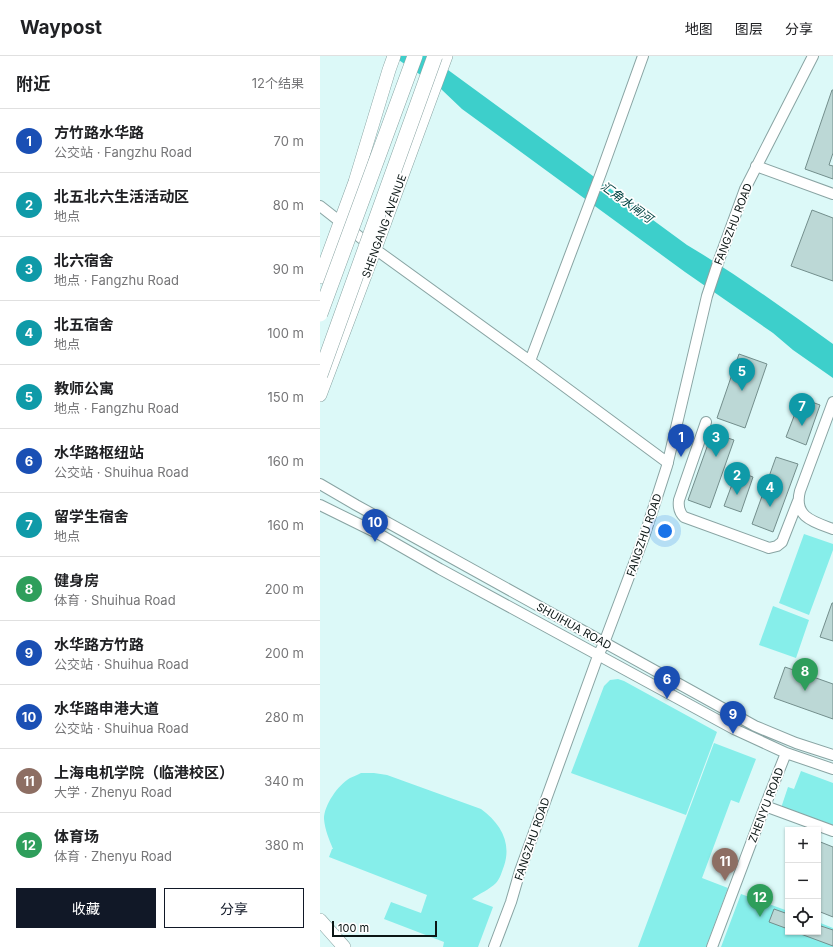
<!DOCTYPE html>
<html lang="zh">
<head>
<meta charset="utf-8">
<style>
  body { margin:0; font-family:Inter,"Noto Sans SC",sans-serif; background:#f2f2f2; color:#202124 }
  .controls { position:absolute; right:12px; bottom:12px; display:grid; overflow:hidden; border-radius:0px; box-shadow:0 1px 3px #0004 }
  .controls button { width:36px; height:36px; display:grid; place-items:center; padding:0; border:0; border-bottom:1px solid #e0e0e0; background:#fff; color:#202124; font:20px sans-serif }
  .scale { position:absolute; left:12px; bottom:10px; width:105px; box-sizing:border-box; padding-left:4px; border:2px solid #0b1615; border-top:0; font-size:11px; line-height:14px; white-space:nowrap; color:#0b1615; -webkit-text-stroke:3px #fff; paint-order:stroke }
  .you { position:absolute; left:345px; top:475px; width:14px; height:14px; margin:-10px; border:3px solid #fff; border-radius:50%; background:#1a73e8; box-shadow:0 0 0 6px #1a73e833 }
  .badge { display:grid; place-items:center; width:26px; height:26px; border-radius:50%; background:#111827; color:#fff; font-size:13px; font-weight:700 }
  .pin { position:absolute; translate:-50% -33px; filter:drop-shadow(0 1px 2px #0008) }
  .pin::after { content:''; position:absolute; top:21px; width:14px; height:12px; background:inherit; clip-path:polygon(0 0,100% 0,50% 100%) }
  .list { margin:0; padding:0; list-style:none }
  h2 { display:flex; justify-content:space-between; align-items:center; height:52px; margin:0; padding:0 16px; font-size:17px }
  h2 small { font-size:13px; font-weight:400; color:#757577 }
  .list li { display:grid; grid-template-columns:26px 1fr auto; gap:12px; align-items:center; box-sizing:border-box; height:64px; padding:0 16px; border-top:1px solid #e0e0e0 }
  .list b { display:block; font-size:15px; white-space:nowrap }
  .list p { margin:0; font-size:13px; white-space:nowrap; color:#757577 }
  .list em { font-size:13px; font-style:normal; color:#757577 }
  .actions { display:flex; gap:8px; padding:12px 16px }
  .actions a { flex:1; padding:9px 0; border:1px solid #111827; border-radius:0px; text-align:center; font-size:14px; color:#111827 }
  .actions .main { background:#111827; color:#fff }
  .icon { flex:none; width:22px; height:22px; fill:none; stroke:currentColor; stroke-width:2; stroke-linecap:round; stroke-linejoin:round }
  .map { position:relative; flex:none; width:513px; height:891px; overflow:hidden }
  header { display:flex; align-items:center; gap:24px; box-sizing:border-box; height:56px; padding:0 20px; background:#fff; border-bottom:1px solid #e0e0e0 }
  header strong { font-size:19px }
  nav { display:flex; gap:22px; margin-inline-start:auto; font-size:14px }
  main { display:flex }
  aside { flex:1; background:#fff }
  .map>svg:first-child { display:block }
  .green { fill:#86eeea }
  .water { fill:#3dcfcb }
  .building { fill:#bcd8d6; stroke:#738e8c }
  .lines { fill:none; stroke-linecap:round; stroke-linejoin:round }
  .minor-casing { stroke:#89a4a3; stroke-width:12 }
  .major-casing { stroke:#89a4a3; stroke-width:14 }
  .minor { stroke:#fff; stroke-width:10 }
  .major { stroke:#fff; stroke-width:13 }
  .highway-bridge-casing { stroke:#89a4a3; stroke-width:16; stroke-linecap:butt }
  .highway-bridge { stroke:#fff; stroke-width:15 }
  .labels { text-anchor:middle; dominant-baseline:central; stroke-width:3.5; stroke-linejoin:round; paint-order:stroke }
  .street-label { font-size:11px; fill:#0b1615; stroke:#fff }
  .water-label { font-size:12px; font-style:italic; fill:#004342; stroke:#fff }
</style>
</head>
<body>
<header>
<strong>Waypost</strong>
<nav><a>地图</a><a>图层</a><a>分享</a></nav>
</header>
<main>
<aside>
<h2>附近<small>12个结果</small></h2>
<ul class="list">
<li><span class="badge" style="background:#1a4fb4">1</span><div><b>方竹路水华路</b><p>公交站 · Fangzhu Road</p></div><em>70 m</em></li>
<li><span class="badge" style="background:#0f9aa8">2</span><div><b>北五北六生活活动区</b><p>地点</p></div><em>80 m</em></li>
<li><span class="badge" style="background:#0f9aa8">3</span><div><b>北六宿舍</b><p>地点 · Fangzhu Road</p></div><em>90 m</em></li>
<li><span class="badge" style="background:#0f9aa8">4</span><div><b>北五宿舍</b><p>地点</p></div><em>100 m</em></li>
<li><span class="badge" style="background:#0f9aa8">5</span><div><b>教师公寓</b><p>地点 · Fangzhu Road</p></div><em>150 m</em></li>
<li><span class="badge" style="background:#1a4fb4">6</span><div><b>水华路枢纽站</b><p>公交站 · Shuihua Road</p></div><em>160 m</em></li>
<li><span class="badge" style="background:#0f9aa8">7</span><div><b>留学生宿舍</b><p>地点</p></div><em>160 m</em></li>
<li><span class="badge" style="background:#2e9e5b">8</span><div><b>健身房</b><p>体育 · Shuihua Road</p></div><em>200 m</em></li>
<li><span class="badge" style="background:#1a4fb4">9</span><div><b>水华路方竹路</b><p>公交站 · Shuihua Road</p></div><em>200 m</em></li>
<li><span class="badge" style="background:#1a4fb4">10</span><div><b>水华路申港大道</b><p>公交站 · Shuihua Road</p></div><em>280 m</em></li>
<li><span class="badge" style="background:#8d6e63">11</span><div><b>上海电机学院（临港校区）</b><p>大学 · Zhenyu Road</p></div><em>340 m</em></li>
<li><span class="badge" style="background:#2e9e5b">12</span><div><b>体育场</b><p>体育 · Zhenyu Road</p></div><em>380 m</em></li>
</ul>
<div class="actions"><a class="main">收藏</a><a>分享</a></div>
</aside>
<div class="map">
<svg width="513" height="891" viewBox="0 0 513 891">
  <rect width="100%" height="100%" fill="#dcf9f8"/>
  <path class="green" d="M484,478L513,488V494L489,559L459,547Z
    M453,550L489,564L476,602L439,589Z
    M298,623L304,625L397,676L366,759L251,717L284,630L290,624Z
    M394,687L436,703L419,747L411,744L382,822L408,832L386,891H318Z
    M481,715L513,727V771L461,752L468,731L474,733Z
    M41,717H54L67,719L161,753C180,767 192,786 184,810C182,815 180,823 176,827C170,833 159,838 152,843L173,851L158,891H123L124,886L64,863L71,846L101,857L107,839L9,801L12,793H13C9,783 5,774 4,763C4,749 18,729 30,722C34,720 38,719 41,717Z
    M421,838L468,855V876H498V866L513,872V891H401Z"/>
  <path class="water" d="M73,0H109L367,189C418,219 465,254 513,288V322L473,294L453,277L365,216L142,53L121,33Z"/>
  <path class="building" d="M512,34H513V97L509,109L513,110V123L485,113Z
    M492,154L513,162V225L471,210Z
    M419,298L447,308L425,372L397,362Z
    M481,342L500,349L486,389L466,381Z
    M392,377L414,384L390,452L368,444Z
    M456,401L478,408L453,476L432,468Z
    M417,415L433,421L421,456L404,450Z
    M512,547H513V585L500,581Z
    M465,611L513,628V663L454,642Z
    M498,785L513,791V861L498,855Z
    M454,853L468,858V873L449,866Z
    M498,869L513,874V890L478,877L498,876Z"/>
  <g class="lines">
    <g class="minor-casing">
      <path id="minor" d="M436,110L513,138
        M0,150L55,193L210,305L348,407
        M210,305L281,117L323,0
        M513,346L480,435C473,461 494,466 513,473
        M386,366L359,444C358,451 359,456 364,461L449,492L457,490L462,486L478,445
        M0,428L36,449L435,670L476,687L513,699
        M0,449L59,478L120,513L414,673L466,697L513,713
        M445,750L513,775
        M174,891L191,846L200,815L278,600L284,587L324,481L347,410L387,240L399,204L425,133L493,0
        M392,891L445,750L466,697"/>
    </g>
    <g class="major-casing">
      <path id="major" d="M0,221L35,126L69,14L74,0
        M0,339L55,193L126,0
        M0,864L24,891"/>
    </g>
    <use href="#minor" class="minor"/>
    <use href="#major" class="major"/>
    <g class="highway-bridge-casing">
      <path id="highway-bridge" d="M0,258L95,0
        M0,319L115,0"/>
    </g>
    <use href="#highway-bridge" class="highway-bridge"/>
  </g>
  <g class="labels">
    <g class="street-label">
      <text transform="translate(413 168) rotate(-69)">FANGZHU ROAD</text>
      <text transform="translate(64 170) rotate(-70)">SHENGANG AVENUE</text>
      <text transform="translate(324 479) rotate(-71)">FANGZHU ROAD</text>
      <text transform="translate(254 570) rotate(29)">SHUIHUA ROAD</text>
      <text transform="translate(446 749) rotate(-69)">ZHENYU ROAD</text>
      <text transform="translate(212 783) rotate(-71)">FANGZHU ROAD</text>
    </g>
    <g class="water-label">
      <text transform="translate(307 146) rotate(36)">汇角水闸河</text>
    </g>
  </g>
</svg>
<div class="controls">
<button>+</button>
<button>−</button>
<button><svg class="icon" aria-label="locate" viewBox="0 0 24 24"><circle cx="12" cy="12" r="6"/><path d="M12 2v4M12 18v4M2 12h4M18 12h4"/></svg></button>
</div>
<div class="scale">100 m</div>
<div class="you"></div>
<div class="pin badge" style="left:361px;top:401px;background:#1a4fb4">1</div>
<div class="pin badge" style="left:417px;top:439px;background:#0f9aa8">2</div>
<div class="pin badge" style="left:396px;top:401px;background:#0f9aa8">3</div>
<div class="pin badge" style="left:450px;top:451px;background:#0f9aa8">4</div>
<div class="pin badge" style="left:422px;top:335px;background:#0f9aa8">5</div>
<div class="pin badge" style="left:347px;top:643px;background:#1a4fb4">6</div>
<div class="pin badge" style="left:482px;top:370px;background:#0f9aa8">7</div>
<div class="pin badge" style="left:485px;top:635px;background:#2e9e5b">8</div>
<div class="pin badge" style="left:413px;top:678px;background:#1a4fb4">9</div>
<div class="pin badge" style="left:55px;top:486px;background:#1a4fb4">10</div>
<div class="pin badge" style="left:405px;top:825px;background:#8d6e63">11</div>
<div class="pin badge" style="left:440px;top:861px;background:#2e9e5b">12</div>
</div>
</main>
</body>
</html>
